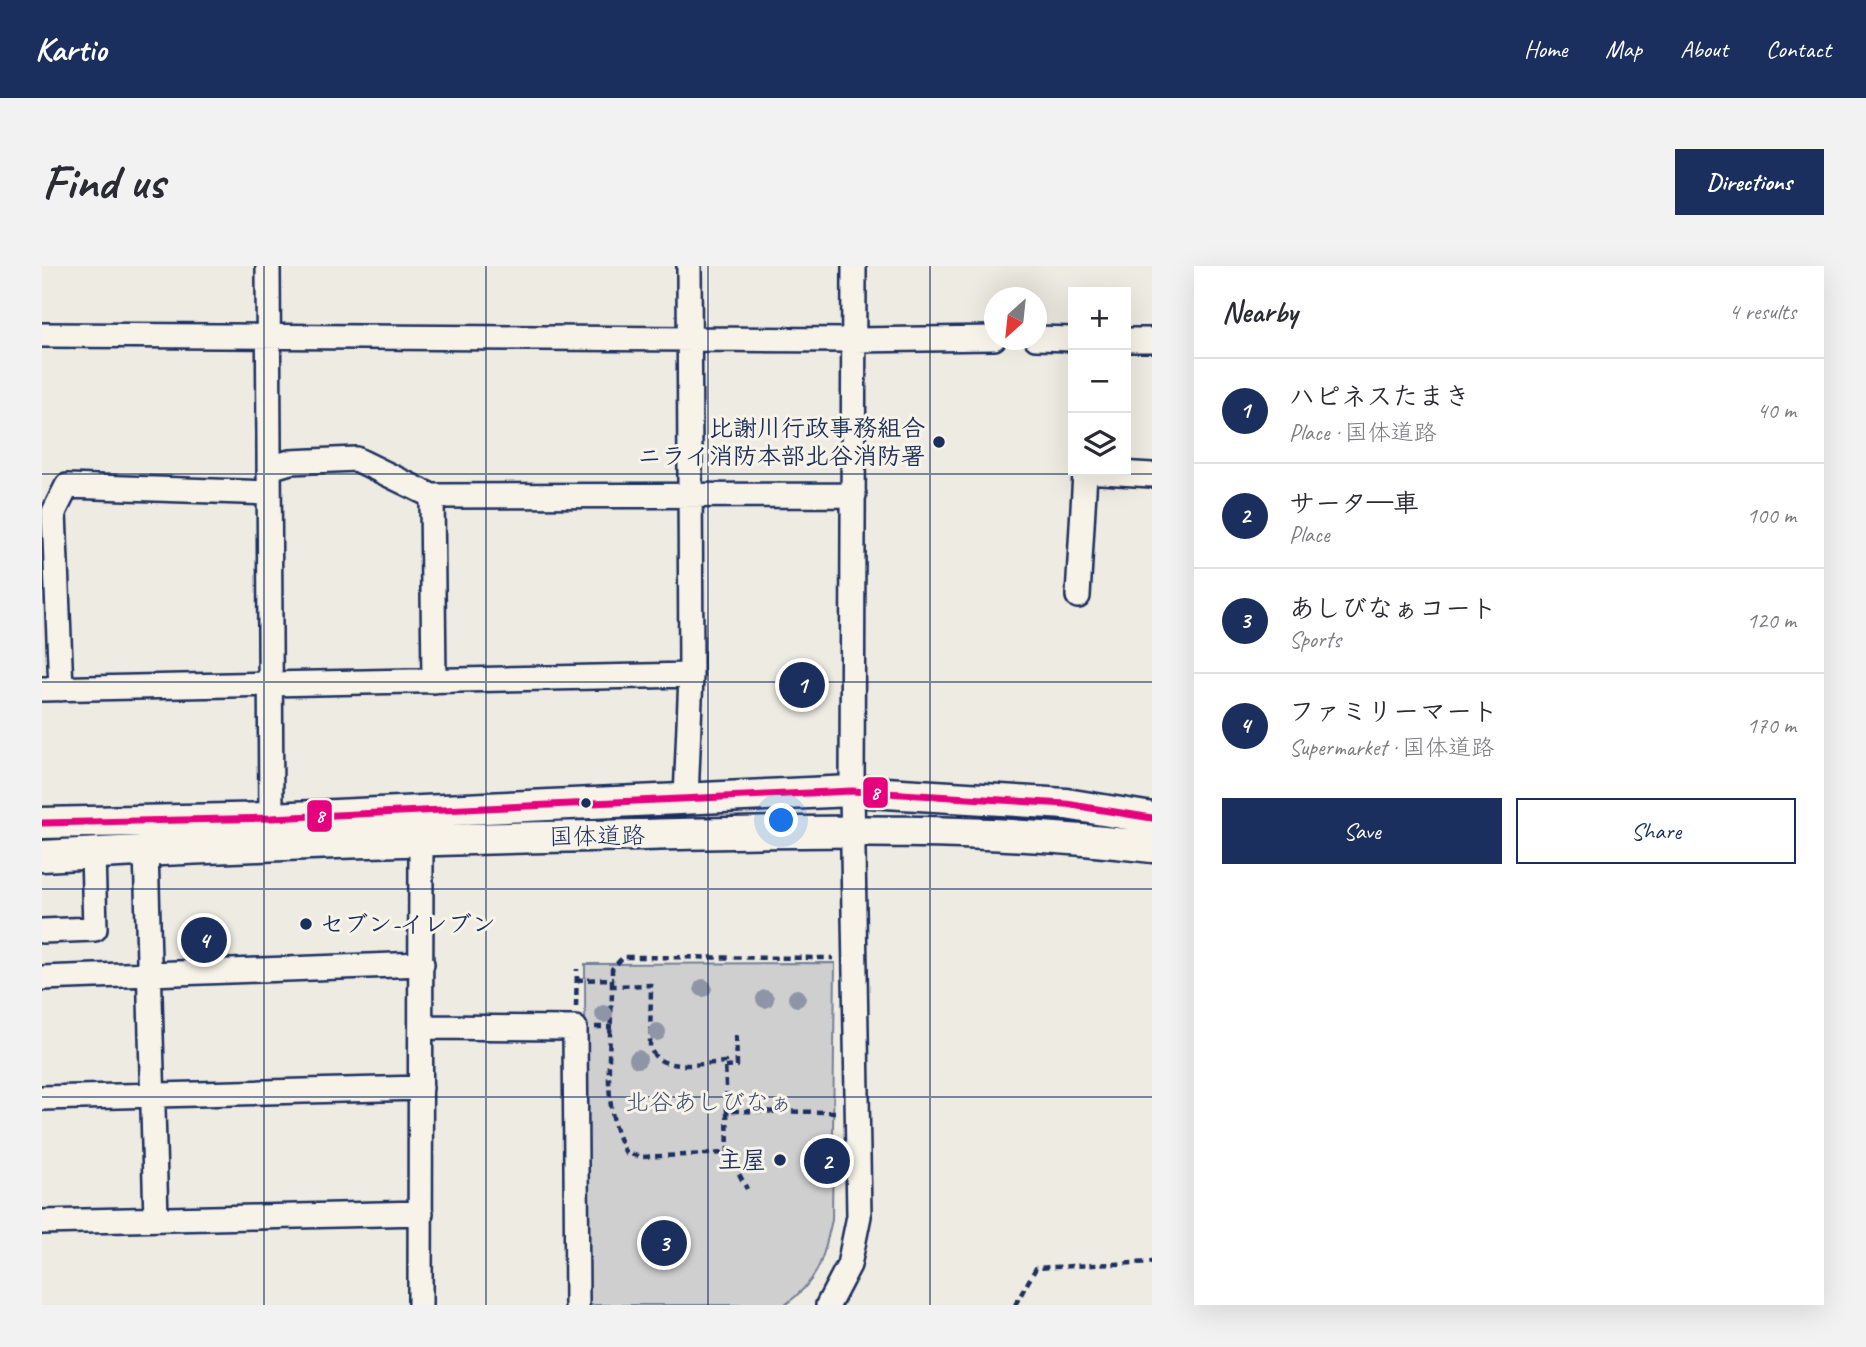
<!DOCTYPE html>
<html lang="en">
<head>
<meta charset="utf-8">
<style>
  body { margin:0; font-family:Caveat,"Klee One",sans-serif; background:#f2f2f3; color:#2b2b33 }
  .controls { position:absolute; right:21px; top:21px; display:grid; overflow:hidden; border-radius:0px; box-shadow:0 7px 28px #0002 }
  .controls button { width:63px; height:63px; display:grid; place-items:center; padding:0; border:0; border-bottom:2px solid #e1e1e2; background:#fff; color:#2b2b33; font:35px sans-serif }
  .compass { position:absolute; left:942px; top:21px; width:63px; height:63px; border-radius:50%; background:#fff; box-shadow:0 7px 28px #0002; rotate:207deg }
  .you { position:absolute; left:740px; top:555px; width:24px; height:24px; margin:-18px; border:5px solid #fff; border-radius:50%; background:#1a73e8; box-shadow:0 0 0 10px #1a73e833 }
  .badge { display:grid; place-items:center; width:46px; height:46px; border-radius:50%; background:#1b2f5e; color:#fff; font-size:23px; font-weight:700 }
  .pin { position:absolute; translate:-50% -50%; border:4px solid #fff; box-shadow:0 2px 7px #0006 }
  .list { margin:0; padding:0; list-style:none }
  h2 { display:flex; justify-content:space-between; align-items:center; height:91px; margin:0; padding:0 28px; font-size:30px }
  h2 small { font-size:23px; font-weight:400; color:#7c7c81 }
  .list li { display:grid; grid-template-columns:46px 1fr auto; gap:21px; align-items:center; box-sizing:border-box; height:105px; padding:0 28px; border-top:2px solid #e1e1e2 }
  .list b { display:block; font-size:26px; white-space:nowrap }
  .list p { margin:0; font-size:23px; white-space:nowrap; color:#7c7c81 }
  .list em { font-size:23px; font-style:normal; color:#7c7c81 }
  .actions { display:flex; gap:14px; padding:21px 28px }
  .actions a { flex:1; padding:16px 0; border:2px solid #1b2f5e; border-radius:0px; text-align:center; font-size:24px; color:#1b2f5e }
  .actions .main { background:#1b2f5e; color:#fff }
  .icon { flex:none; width:38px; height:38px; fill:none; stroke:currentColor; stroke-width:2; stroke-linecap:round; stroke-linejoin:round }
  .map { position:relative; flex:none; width:1110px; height:1039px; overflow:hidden; border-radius:0px }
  header { display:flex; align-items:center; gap:42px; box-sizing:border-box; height:98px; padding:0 35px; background:#1b2f5e; color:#fff }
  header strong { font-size:33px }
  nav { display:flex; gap:38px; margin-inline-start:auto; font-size:24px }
  .intro { display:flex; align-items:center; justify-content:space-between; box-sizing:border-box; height:168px; padding:0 42px }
  h1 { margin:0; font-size:49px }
  .button { padding:18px 32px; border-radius:0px; background:#1b2f5e; color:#fff; font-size:24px; font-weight:700 }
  main { display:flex; gap:42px; padding:0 42px }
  aside { flex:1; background:#fff; border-radius:0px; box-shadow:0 7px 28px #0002 }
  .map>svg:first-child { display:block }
  .green { fill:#cfcfcf; stroke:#757f96; stroke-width:2 }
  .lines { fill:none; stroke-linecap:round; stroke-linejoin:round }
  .minor-casing { stroke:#1b2f5e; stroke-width:28 }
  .major-casing { stroke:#1b2f5e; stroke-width:35 }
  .path { stroke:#1b2f5e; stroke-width:4.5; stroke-dasharray:7 5; stroke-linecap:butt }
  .minor { stroke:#f7f3e8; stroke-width:23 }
  .major { stroke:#f7f3e8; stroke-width:30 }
  .bus-1-casing { stroke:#f7f3e8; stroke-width:12 }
  .bus-1 { stroke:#e5007d; stroke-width:7 }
  .tree { fill:#8e95a6 }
  .grid { fill:none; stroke:#1b2f5e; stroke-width:2; stroke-opacity:0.55 }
  .poi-dot { fill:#1b2f5e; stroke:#f7f3e8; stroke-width:2.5 }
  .labels { text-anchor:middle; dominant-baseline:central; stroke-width:6; stroke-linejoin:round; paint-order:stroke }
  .poi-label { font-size:24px; font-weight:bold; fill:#1b2f5e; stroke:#f7f3e8; text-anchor:end }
  .street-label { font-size:24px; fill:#1b2f5e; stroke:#f7f3e8 }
  .park-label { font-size:24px; fill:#3f4f75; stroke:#f7f3e8 }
  .line-badge { stroke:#f7f3e8; stroke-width:2.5 }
  .badge-label { font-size:19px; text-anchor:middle; font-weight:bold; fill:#fff }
</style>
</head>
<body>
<header>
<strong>Kartio</strong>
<nav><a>Home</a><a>Map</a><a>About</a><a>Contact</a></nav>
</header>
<div class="intro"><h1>Find us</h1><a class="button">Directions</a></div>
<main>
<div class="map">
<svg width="1110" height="1039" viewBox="0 0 1110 1039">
  <rect width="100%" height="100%" fill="#eeebe2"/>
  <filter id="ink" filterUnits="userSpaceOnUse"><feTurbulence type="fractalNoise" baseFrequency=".0143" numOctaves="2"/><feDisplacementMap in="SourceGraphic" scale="14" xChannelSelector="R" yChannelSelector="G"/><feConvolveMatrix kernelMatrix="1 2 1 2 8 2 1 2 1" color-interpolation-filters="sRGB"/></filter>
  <g filter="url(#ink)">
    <path class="green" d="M793,697L790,954C780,995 778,1013 743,1039H544L543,698Z"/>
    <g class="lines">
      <g class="minor-casing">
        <path id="minor" d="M226,0L229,552
          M0,69L812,74L952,72
          M994,72L1031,73
          M1084,74H1110
          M228,202L248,196L314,193L390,230
          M1043,205L1110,209
          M1036,330L1043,207
          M392,415L390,230L812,229
          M0,423L649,409
          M19,423L12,246L25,220L227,227
          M644,533L649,409L647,0
          M104,584L114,953
          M0,665L53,663L51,587
          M0,712L380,698
          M380,761L533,762L535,1039
          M0,832L379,822
          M0,956L379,947
          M378,1039L379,574
          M786,1039L807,999L817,950L810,525L812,0"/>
      </g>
      <g class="major-casing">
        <path id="major" d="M0,557L229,552L810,525L1024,538L1110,552
          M0,590C199,579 398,573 597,569C769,565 939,560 1110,581"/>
      </g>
      <path class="path" d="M534,714L571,713
        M570,720V703L581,691L791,692
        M534,741L535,703
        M553,761H570
        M683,801L695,800L694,764
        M685,845L686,887L599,891L584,887C557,841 570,772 570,720L609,719L608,781C616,808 660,797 683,796L685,845L793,846
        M686,887L705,923
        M973,1039L994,1002L1110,996"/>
      <use href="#minor" class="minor"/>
      <use href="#major" class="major"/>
      <g class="bus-1-casing">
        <path id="bus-1" d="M0,557L229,552L810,525L1024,538L1110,552"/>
      </g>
      <use href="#bus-1" class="bus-1"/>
    </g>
    <g class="tree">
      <circle cx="661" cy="722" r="9"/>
      <circle cx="755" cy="732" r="9"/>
      <circle cx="723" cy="733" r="9"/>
      <circle cx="562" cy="748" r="9"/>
      <circle cx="615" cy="766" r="9"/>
      <circle cx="596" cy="793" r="9"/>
    </g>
  </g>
  <path class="grid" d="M222,0V1039M444,0V1039M666,0V1039M888,0V1039M0,208H1110M0,416H1110M0,623H1110M0,831H1110"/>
  <g class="poi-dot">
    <circle cx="897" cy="176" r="7"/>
    <circle cx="544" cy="537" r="6"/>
    <circle cx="264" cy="658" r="7"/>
    <circle cx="738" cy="894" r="7"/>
  </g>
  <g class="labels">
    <g class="poi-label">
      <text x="883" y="162">比謝川行政事務組合<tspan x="883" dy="28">ニライ消防本部北谷消防署</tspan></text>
      <text x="278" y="658" text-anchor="start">セブン-イレブン</text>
      <text x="724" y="894">主屋</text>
    </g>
    <g class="street-label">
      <text transform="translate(555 570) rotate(-1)">国体道路</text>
    </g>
    <g class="park-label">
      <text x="667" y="836">北谷あしびなぁ</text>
    </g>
  </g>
  <g class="line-badge">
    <rect x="820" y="510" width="27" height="33" rx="7" fill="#e5007d"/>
    <rect x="264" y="533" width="27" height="34" rx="7" fill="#e5007d"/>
  </g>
  <g class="badge-label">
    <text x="833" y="533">8</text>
    <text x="278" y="556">8</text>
  </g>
</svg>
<div class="controls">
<button>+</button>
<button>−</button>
<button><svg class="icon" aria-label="layers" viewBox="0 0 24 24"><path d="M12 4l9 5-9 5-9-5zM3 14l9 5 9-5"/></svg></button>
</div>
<svg class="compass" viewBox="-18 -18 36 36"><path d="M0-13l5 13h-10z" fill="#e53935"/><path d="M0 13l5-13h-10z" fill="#7c7c81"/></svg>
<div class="you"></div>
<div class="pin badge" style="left:760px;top:419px">1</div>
<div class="pin badge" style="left:785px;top:895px">2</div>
<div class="pin badge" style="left:622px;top:977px">3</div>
<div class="pin badge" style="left:162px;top:674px">4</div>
</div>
<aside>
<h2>Nearby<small>4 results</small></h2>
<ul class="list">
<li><span class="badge">1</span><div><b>ハピネスたまき</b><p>Place · 国体道路</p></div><em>40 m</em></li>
<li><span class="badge">2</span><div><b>サータ―車</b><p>Place</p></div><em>100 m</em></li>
<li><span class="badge">3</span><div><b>あしびなぁコート</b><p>Sports</p></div><em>120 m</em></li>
<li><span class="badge">4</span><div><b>ファミリーマート</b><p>Supermarket · 国体道路</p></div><em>170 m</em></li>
</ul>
<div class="actions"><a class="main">Save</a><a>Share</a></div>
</aside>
</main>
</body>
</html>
